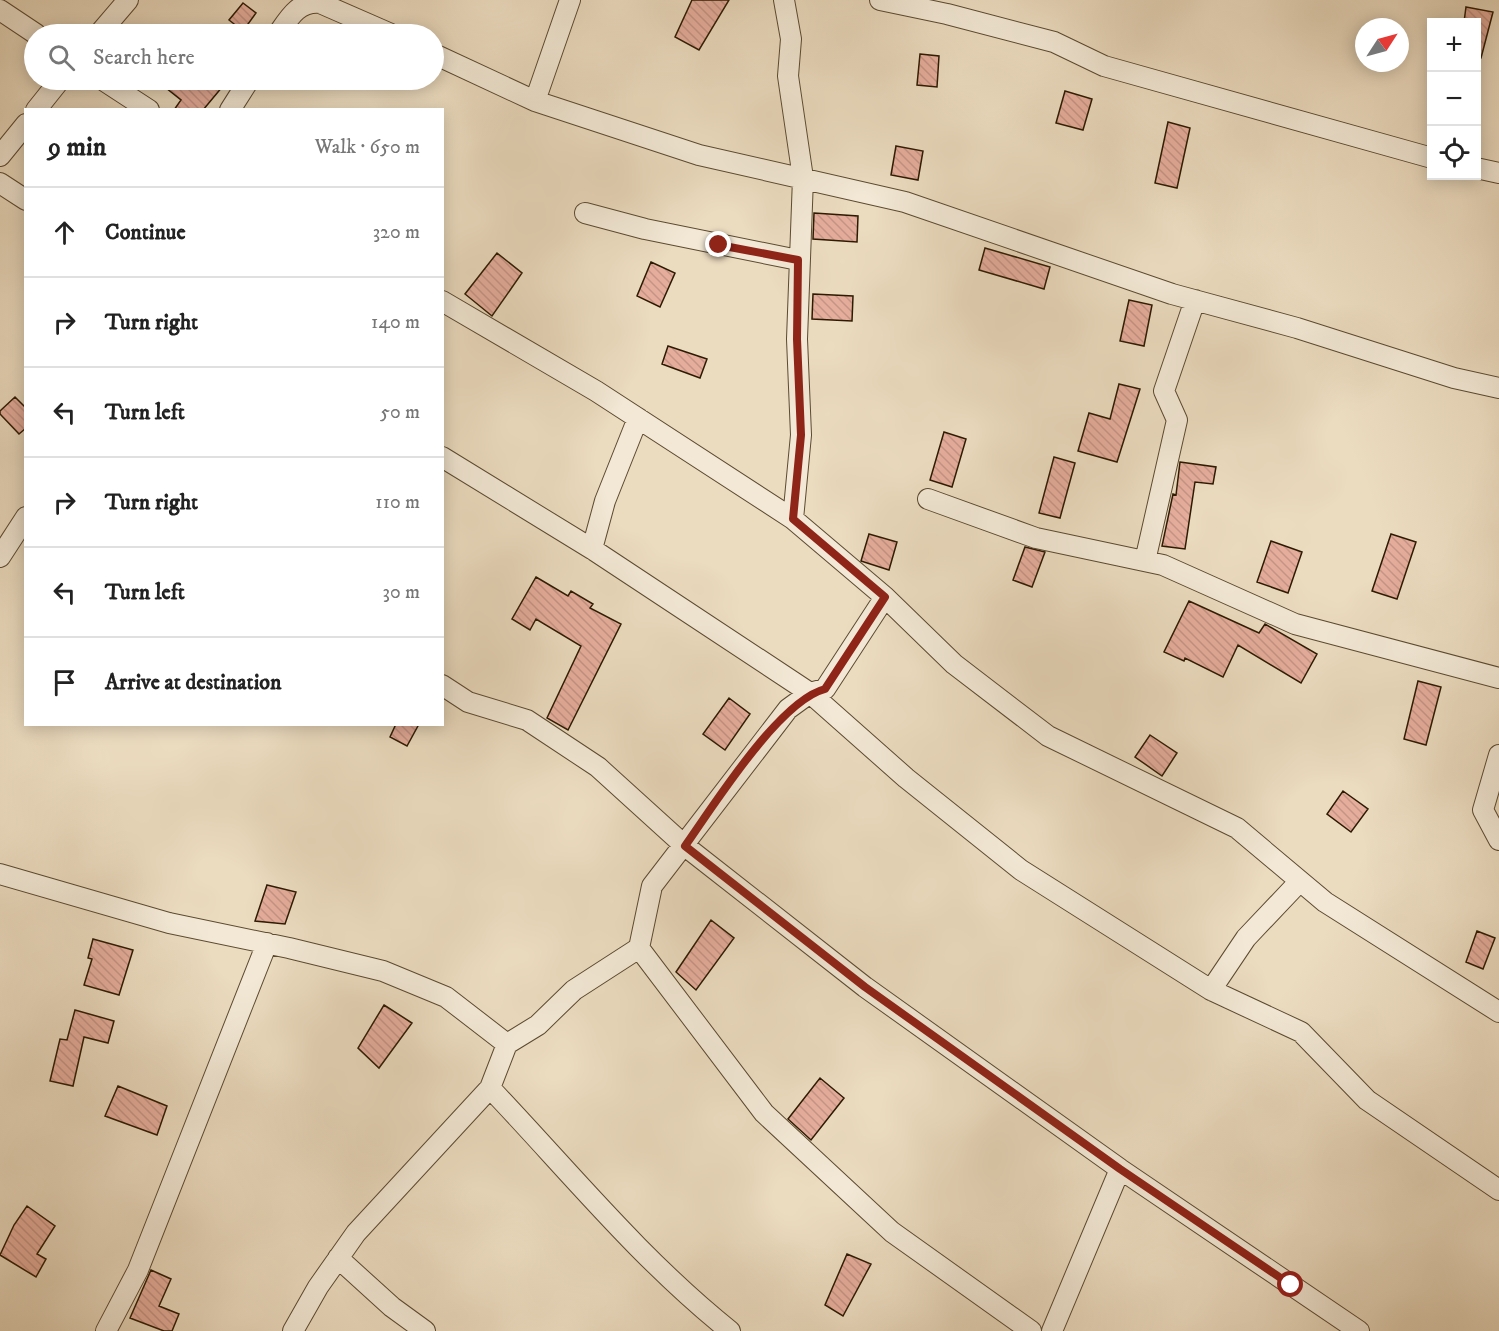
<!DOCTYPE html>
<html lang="en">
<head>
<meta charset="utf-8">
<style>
  body { margin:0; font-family:"IM FELL DW Pica",serif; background:#f2f2f2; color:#222 }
  .controls { position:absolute; right:18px; top:18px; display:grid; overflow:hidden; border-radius:0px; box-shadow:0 3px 15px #0003 }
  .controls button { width:54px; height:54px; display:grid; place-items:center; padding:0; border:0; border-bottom:2px solid #e0e0e0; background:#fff; color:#222; font:30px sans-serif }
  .compass { position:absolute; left:1355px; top:18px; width:54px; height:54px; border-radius:50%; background:#fff; box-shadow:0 3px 15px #0003; rotate:54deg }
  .stop { position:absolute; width:18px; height:18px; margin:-14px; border:4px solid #8f2418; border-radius:50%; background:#fff }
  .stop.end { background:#8f2418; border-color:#fff; box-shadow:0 2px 6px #0008 }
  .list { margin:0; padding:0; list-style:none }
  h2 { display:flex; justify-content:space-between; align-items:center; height:78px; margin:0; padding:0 24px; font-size:26px }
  h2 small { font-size:20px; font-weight:400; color:#767676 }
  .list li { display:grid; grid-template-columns:39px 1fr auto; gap:18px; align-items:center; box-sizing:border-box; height:90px; padding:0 24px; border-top:2px solid #e0e0e0 }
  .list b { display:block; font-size:22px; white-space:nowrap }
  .list em { font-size:20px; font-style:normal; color:#767676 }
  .icon { flex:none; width:33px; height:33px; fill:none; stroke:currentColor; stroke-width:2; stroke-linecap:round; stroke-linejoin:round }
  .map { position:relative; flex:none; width:1499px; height:1331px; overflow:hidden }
  .search { position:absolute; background:#fff; box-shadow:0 3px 15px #0003; left:24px; top:24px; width:420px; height:66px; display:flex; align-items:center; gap:15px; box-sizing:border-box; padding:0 21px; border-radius:33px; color:#767676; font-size:22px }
  .panel { position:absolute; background:#fff; box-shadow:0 3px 15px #0003; left:24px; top:108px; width:420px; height:618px; border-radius:0px }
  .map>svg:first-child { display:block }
  .building { fill:url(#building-back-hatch); stroke:#2d1a02; stroke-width:1.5 }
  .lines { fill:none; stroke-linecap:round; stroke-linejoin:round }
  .minor-casing { stroke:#5c4a31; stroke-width:22 }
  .minor { stroke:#f2e8d5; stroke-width:20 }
  .route { stroke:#8f2418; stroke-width:8 }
</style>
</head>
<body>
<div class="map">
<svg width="1499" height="1331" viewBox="0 0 1499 1331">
  <defs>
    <pattern id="building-back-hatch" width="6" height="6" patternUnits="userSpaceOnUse" patternTransform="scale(1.5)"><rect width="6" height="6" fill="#e5ad9c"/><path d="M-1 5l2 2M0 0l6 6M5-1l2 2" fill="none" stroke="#c59485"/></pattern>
  </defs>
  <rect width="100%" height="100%" fill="#ebdbbf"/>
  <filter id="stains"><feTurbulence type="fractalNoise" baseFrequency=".00333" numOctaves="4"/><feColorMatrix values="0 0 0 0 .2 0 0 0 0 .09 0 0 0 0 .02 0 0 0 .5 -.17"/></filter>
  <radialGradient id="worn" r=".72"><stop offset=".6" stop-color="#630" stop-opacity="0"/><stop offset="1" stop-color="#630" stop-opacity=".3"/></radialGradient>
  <path class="building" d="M692,0H729L699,50L675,37Z
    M243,3L256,13L243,31L229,20Z
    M1466,7L1493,12L1481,58H1476V22H1464Z
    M920,54L939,56L937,87L917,85Z
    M156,80H228L203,110H174L181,100Z
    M1065,91L1092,99L1083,130L1056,123Z
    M1168,122L1190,128L1177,188L1155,183Z
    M896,146L923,151L918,180L891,175Z
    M814,213L858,216L857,242L813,239Z
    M985,248L1050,267L1044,289L979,270Z
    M497,253L522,273L492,316L465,294Z
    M651,262L675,273L660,307L637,296Z
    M813,294L853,296L852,321L812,319Z
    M1129,300L1152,305L1144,346L1120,341Z
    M668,346L707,359L700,378L662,364Z
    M1119,384L1140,389L1117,462L1078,451L1089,413L1110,419Z
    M15,397L26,408V428L19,434L0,414V411Z
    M944,432L966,439L952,487L930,480Z
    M1054,457L1075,463L1060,518L1039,513Z
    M1180,462L1216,467L1213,484L1195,482L1185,549L1162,546L1173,494L1176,495Z
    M869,534L897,542L889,570L861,561Z
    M1391,534L1416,542L1397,599L1372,591Z
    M1271,541L1302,552L1288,593L1257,582Z
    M1025,547L1045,552L1032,587L1013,580Z
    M536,577L568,596L571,591L593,604L590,608L621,624L568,730L547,718L581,646L536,619L530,630L512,619Z
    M1189,601L1259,633L1265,624L1317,654L1301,683L1238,645L1223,677L1185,658L1184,661L1164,652Z
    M1418,681L1441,687L1426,745L1404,739Z
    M729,698L750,714L725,750L703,734Z
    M396,724H419L407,746L390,737Z
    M1150,735L1177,753L1162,776L1135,757Z
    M1343,791L1368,809L1351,832L1327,814Z
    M267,885L296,892L285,924L255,921Z
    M711,920L734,938L696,990L676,972Z
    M1477,931L1495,938L1483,969L1466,962Z
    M93,939L133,950L119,995L84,985L92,959L88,958Z
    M384,1005L412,1023L379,1068L358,1048Z
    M75,1010L114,1021L108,1043L84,1037L73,1086L50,1081L60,1039L67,1040Z
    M820,1078L844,1098L811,1140L788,1119Z
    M118,1086L167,1106L157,1135L105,1116Z
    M27,1206L55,1226L37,1254L46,1259L36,1277L0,1255L14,1225Z
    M847,1254L871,1264L843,1316L825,1305Z
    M151,1270L171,1279L159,1306L179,1314L172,1331H164L130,1318Z"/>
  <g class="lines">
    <g class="minor-casing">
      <path id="minor" d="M784,0L791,39L788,76L803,178L797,339L801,435L793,519
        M880,0L947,14L1054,42L1104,66L1432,158
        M0,10L36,34
        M99,34L128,0
        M278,34C289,18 298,1 320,3L391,34
        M434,54L535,101L699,155L905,202L1172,294L1297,328L1454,378L1499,388
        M103,80L149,110
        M535,101L570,0
        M36,110L60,80
        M230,110L249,80
        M0,156L26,124
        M1476,168L1499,173
        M0,183L26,200
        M585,213L645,229L798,260
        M442,301L596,391L793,519L885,597L954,664L1048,736L1237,828L1325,902L1499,1012
        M442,457L592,549L810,693L906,778L1021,870L1211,990L1301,1032L1367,1100L1499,1190
        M928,499L1036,538L1163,565L1295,624L1499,678
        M592,549L605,501L638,418
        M0,557L26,517
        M1145,561L1177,420L1164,391L1195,300
        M442,685L468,702L527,720L598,767L685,846L865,987L1120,1169L1359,1331
        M1499,755L1483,810L1499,840
        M0,874L169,923L289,948L383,971L446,997L507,1044
        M639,948L764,1113L892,1232L1031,1331
        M1211,990L1246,938L1300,881
        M490,1088C568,1170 641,1260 730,1331
        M338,1258L392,1307L425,1331
        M106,1331L138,1270L267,943
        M293,1331L318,1287L356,1233L490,1088L507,1044L538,1025L574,990L639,948L652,886L788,709L810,693L825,689L885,597
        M1052,1331L1120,1169"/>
    </g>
    <use href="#minor" class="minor"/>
  </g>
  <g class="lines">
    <path class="route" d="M719,245L798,260L797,339L801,435L793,519L885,597L825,689C779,701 714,805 685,846L865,987L1120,1169L1291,1285"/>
  </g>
  <rect width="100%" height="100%" filter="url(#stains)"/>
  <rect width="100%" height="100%" fill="url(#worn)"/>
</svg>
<div class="controls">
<button>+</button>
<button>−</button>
<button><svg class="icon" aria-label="locate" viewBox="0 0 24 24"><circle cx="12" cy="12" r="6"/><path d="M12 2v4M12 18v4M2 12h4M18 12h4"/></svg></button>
</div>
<svg class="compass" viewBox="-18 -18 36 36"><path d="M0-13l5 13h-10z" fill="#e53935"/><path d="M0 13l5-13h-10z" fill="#767676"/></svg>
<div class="stop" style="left:1291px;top:1285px"></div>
<div class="stop end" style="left:719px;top:245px"></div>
<div class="search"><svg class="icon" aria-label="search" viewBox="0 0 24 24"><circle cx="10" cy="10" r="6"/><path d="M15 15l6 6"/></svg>Search here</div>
<section class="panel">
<h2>9 min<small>Walk · 650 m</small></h2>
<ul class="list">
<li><svg class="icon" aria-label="ahead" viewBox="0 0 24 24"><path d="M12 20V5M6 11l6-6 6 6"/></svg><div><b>Continue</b></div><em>320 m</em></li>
<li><svg class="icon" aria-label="right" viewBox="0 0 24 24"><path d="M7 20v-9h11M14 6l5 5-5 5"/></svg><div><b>Turn right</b></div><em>140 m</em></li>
<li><svg class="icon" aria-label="left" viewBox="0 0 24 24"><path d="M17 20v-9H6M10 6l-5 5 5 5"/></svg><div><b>Turn left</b></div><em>50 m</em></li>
<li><svg class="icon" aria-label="right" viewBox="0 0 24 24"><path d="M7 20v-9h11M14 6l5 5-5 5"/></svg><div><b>Turn right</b></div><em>110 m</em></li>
<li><svg class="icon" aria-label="left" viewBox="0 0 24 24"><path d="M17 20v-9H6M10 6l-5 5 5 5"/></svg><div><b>Turn left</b></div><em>30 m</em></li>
<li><svg class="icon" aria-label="arrive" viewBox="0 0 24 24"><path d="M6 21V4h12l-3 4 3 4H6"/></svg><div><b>Arrive at destination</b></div></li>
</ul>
</section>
</div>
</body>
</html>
